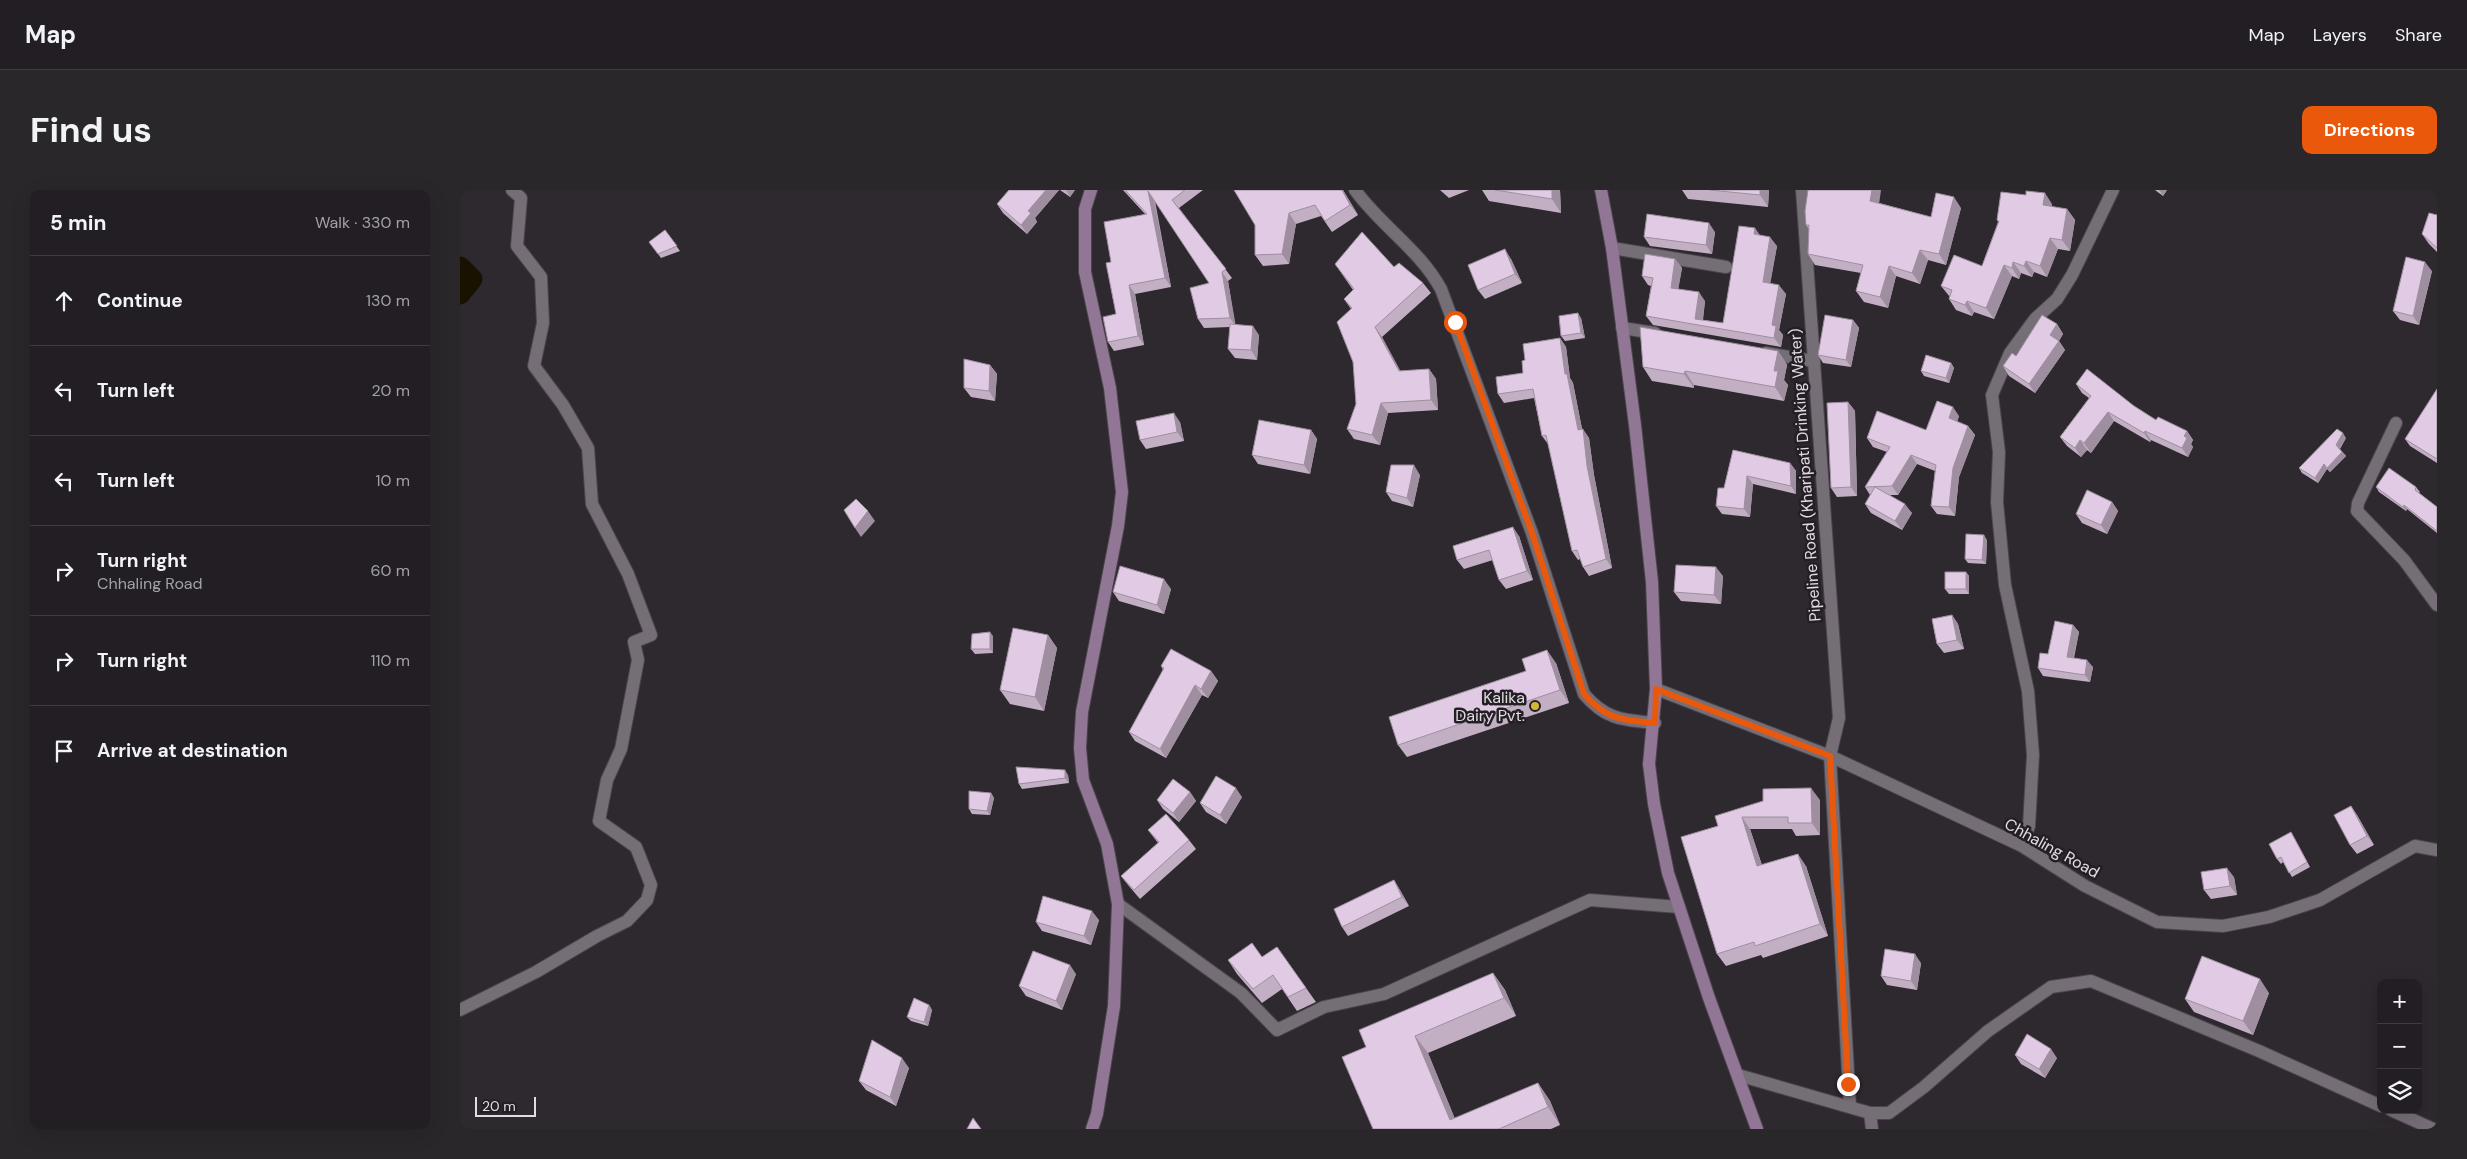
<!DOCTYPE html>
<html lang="en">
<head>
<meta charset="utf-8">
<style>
  body { margin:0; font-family:"DM Sans",sans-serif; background:#2a272b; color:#f1f3f6 }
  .controls { position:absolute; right:15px; bottom:15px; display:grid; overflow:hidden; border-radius:10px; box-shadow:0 5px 20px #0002 }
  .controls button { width:45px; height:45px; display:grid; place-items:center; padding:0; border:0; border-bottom:1px solid #3f3c41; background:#221e23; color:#f1f3f6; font:25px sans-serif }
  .scale { position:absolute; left:15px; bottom:12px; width:61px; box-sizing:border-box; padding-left:5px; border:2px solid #e0dce1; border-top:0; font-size:14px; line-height:18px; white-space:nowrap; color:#e0dce1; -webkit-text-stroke:4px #241e25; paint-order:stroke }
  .stop { position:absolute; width:15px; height:15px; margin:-11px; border:4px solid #ea580c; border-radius:50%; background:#fff }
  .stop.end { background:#ea580c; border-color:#fff; box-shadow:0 1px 5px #0008 }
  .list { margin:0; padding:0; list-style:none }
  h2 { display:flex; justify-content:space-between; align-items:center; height:65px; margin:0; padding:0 20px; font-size:21px }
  h2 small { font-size:16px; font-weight:400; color:#a2a2a6 }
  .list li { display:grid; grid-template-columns:32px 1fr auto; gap:15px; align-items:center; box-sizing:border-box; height:90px; padding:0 20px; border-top:1px solid #3f3c41 }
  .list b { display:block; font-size:19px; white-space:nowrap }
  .list p { margin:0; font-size:16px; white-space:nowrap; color:#a2a2a6 }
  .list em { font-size:16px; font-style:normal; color:#a2a2a6 }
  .icon { flex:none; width:28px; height:28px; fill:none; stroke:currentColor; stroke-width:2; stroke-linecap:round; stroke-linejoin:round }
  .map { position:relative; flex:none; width:1977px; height:939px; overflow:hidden; border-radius:10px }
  header { display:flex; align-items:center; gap:30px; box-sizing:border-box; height:70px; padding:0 25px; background:#221e23; border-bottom:1px solid #3f3c41 }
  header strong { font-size:24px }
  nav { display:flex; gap:28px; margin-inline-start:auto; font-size:18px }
  .intro { display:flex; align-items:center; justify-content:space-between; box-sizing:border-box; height:120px; padding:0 30px }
  h1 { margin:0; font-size:35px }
  .button { padding:12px 22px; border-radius:10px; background:#ea580c; color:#fff; font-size:18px; font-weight:700 }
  main { display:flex; gap:30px; padding:0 30px }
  aside { flex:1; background:#221e23; border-radius:10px; box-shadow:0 5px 20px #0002 }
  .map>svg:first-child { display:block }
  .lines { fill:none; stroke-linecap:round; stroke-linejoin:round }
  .canal { stroke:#181200; stroke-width:21 }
  .service-casing { stroke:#4b454c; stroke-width:14 }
  .minor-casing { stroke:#4b454c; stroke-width:14 }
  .secondary-casing { stroke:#4b454c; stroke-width:14 }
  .service { stroke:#766e77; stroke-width:12 }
  .minor { stroke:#766e77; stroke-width:12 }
  .secondary { stroke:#917795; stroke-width:12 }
  .wall { fill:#c2afc4 }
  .shaded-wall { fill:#9e8ea0 }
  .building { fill:#e1cbe4; stroke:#9e8ea0 }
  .route { stroke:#ea580c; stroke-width:6 }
  .poi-dot { fill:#d3b635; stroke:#241e25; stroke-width:2 }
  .labels { text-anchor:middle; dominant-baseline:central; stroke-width:5; stroke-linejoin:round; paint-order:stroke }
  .street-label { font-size:16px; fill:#e0dce1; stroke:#241e25 }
  .poi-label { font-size:16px; fill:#e0dce1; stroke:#241e25; text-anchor:end }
</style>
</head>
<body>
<header>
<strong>Map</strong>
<nav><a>Map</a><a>Layers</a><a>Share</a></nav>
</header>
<div class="intro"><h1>Find us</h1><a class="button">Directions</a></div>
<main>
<aside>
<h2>5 min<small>Walk · 330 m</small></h2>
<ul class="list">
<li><svg class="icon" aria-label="ahead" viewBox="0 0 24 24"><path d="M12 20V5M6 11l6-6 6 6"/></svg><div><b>Continue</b></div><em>130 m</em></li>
<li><svg class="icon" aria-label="left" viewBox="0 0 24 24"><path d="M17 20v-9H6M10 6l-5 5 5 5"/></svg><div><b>Turn left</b></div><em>20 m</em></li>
<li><svg class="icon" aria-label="left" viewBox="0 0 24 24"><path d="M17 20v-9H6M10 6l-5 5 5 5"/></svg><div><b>Turn left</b></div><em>10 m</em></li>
<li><svg class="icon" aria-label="right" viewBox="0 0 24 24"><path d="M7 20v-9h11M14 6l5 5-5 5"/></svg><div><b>Turn right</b><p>Chhaling Road</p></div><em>60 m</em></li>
<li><svg class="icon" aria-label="right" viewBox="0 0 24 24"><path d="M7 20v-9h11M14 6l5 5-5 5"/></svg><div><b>Turn right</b></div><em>110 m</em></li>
<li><svg class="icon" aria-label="arrive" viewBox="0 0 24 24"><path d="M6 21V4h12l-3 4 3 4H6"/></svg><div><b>Arrive at destination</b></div></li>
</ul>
</aside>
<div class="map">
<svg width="1977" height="939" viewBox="0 0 1977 939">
  <rect width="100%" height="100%" fill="#2e282f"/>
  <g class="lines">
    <path class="canal" d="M0,77L12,89L0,104"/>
    <g class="service-casing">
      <path id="service" d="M1152,58L1266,77"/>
    </g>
    <g class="minor-casing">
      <path id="minor" d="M895,0C921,36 959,59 981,99L1072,343L1124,504C1146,530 1163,530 1195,533
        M1342,0L1379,528L1370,566L1390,917
        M1162,138L1195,143
        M1306,163L1353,171
        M1936,233L1898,313L1897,321L1944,370L1977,415
        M1196,499L1370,566L1562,656L1625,696L1697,732L1763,736L1809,727L1860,710L1955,656L1977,660
        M1562,656L1569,636L1573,565L1568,501L1545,395L1537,312L1539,262L1532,205L1550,163L1575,129L1597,109L1612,85L1653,0
        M658,714L781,803L817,840L864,817L924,804L1130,710L1219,717
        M0,820L76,782L137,746L167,731L187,710L191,695L176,657L139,631L147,590L161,559L178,470L174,452L191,445L168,384L132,314L128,258L103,215L74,176L83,133L81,87L57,56L61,8L52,0
        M1278,885L1410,923H1429L1464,897L1528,841L1591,797L1631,791L1799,861L1921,916
        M1931,920L1973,939
        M1410,923L1412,939"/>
    </g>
    <g class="secondary-casing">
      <path id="secondary" d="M631,0L625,19V82L650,198L662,302L658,336L622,522L620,558L623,590L647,654L658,714L654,816L637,924L632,939
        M1141,0L1152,58L1175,235L1192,392L1196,499L1189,574L1194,614L1208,683L1249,808L1297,939"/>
    </g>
    <use href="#service" class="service"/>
    <use href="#minor" class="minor"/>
    <use href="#secondary" class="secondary"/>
  </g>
  <path class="wall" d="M549,0H599L575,28L577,32L567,44L543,23L537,14Z
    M600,0H615L610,7Z
    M663,0H743L719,18L772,88L768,91L775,135L799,145L797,170L775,168L768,159L770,137L744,138L738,129L749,93L695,11L711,97L675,104L684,155L654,161L648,152L656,124L651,72L685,24Z
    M774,0H883L898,25L872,42L861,26L836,34L829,74L803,76L795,65V35Z
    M980,0H1009L989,8Z
    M1022,0H1100L1101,23L1029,11Z
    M1222,0H1309L1308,17L1228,9Z
    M1695,0H1707L1703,6Z
    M1419,13L1471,27L1501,18L1486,75L1468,70L1460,94L1436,86L1428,118L1404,112L1396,101L1401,83L1355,75L1348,64L1349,39L1346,35Z
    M1592,14V17L1607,19L1615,30L1610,61L1598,59L1587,87L1574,82L1572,87L1561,83L1559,89L1552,86L1534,129L1514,122L1512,126L1496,120L1489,109L1490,107L1481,96L1522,76L1538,32L1537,30Z
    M1977,25V62L1969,54L1962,44Z
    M205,40L220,61L201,68L189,52Z
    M1255,42L1252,64L1190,56L1184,47Z
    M1300,45L1317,56L1310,93L1326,104L1319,140L1323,145L1321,157L1193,135L1186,126L1191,96L1188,95L1182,86L1215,69L1222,78L1218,99L1245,111L1243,130L1263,133Z
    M1051,69L1062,93L1025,109L1018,100Z
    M875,74L934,77L963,93L971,103L922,147L940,181L969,179L976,189L978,220L928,223L920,255L894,249L887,239L896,214L891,119L884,109L893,100Z
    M1972,81L1959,135L1940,130L1933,121Z
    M1121,128L1125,148L1105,151L1101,146Z
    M1393,130L1399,138L1391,177L1363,173L1358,165Z
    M1597,134L1603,144L1599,151L1605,160L1575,203L1549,186L1543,176Z
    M1100,148L1106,157L1110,188L1113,193L1122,239L1129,248L1134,285L1152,378L1129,386L1123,377L1120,369L1118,370L1112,361L1088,254L1082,246L1074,208L1044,213L1038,204L1063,183L1065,170Z
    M1318,161L1327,175L1324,190L1328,195L1324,211L1234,195V198L1192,191L1183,177Z
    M1491,173L1494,178L1489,193L1464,186L1461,181Z
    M530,175L537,184L535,211L511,207L504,198Z
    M1616,194L1674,216L1696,230L1727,241L1733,250L1731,254L1733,257L1728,267L1691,250L1690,252L1654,231L1631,263L1627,260L1621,267L1607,256L1600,247L1629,208L1622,203Z
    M1977,199V273L1950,256L1945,249Z
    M1388,212L1395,221L1397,306L1377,307L1371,298Z
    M1499,226L1497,232L1508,236L1515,245L1499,287L1495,326L1477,324L1471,316L1475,281L1457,274L1438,305H1430L1452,323L1442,340L1411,323L1405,314L1410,305L1405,297L1427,262L1413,257L1407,248L1466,240Z
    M720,232L724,251L686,259L680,250Z
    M851,240L857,249L850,284L798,274L792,265Z
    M1886,248L1880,259L1886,266L1870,282L1867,279L1858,293L1842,283L1839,278Z
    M1273,260L1330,273L1336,281V304L1293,294L1290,327L1262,324L1256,316L1264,298Z
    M960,285L953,317L932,311L926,302Z
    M1916,297H1956L1960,302L1959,303L1977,317V343L1947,319L1946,321L1919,302Z
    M1652,312L1658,321L1647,344L1622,333L1616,324Z
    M1059,346L1073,390L1046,399L1039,390L1033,370L1004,379L997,370Z
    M1527,350L1526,374L1508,373L1505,369Z
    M1506,382L1509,386V404H1489L1485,399Z
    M1263,386L1261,414L1221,411L1214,402Z
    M711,399L704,424L659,411L653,402Z
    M1492,425L1498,434L1504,459L1484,463L1477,454Z
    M1613,435L1619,442L1614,468L1633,477L1630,492L1583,486L1578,478L1588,464Z
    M588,445L597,458L584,521L550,514L540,500Z
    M533,446V463L515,464L511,459Z
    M1096,473L1109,513L947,567L938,555Z
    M701,476L751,481L758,491L748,508L742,505L706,568L675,551L669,542L703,480Z
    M608,585L609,593L562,599L559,594Z
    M730,602L736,611L719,632L703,619L697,610Z
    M531,603L534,608L530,625L512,624L509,619Z
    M782,607L766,634L746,622L740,613Z
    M1360,610V645L1336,646L1332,639H1290L1302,675L1346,676L1368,746L1303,768L1301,765L1266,776L1257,764L1258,636L1255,626Z
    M1891,616L1897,625L1914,655L1897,664L1890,655Z
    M688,640L729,650L736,659L680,709L668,695L661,686L698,653Z
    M1834,647L1850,677L1832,687L1823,672L1821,674L1817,669Z
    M1774,687L1777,705L1751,709L1744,700Z
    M934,690L940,700L949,716L888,746L882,737Z
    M639,730L631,755L582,741L576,732Z
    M817,757L856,812L837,821L822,799L802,813L777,784L768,770L802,767Z
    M1461,773L1457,800L1427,795L1421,786Z
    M1033,783L1045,800L1056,826L968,863L995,929L1078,893L1090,911L1100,935L1091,939H913L906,857Z
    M616,784L602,820L566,806L559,796Z
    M1809,803L1793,845L1734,822L1725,809Z
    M469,815L472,820L468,836L451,831L447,827Z
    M1555,865L1597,868L1585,888L1561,874Z
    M449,878L436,916L406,900L399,891Z"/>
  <path class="shaded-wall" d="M586,0H599L575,28L577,32L567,44L561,35L568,21Z
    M606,0H615L610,7Z
    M882,0H883L898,25L890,15Z
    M1092,0H1100L1101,23L1092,9Z
    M1300,0H1309L1308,17L1300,5Z
    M1412,0H1421L1418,22L1410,11Z
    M1699,0H1707L1703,6Z
    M688,1L694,10L711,97L705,88Z
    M1585,3L1592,14L1591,26L1583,15Z
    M1494,7L1501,18L1486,75L1479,64Z
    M1607,19L1615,30L1610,61L1602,50Z
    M829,23L836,34L829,74L822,64Z
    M1249,33L1255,42L1252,64L1246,55Z
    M1295,38L1302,48L1294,44Z
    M1310,47L1317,56L1309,101L1303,92Z
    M1590,48L1598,59L1587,87L1580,76Z
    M1045,59L1051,69L1062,93L1055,84Z
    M1460,60L1468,70L1460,94L1452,83Z
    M1215,69L1222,78L1217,107L1211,98Z
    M1566,71L1574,82L1572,87L1564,76Z
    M1553,72L1561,83L1559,89L1552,78Z
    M1965,72L1972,81L1959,135L1953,126Z
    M1544,75L1552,86L1534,129L1526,118Z
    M1429,76L1436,86L1428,118L1420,107Z
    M762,82L768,91L776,137L770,128Z
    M669,95L675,104L684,155L678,146Z
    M1319,95L1326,104L1319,140L1323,145L1321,157L1314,148L1312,135Z
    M1239,102L1245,111L1242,135L1235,129Z
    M1507,111L1514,122L1512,126L1505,115Z
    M1118,123L1121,128L1125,148L1121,143Z
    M1393,130L1399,138L1391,177L1386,170Z
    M1597,134L1603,144L1597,154L1590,145Z
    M793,136L799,145L797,170L791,160Z
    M915,137L922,147L946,191L939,181Z
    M1100,148L1106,157L1110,188L1113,193L1124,249L1118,240L1105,184Z
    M1599,151L1605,160L1575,203L1569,194Z
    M1318,161L1327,175L1324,190L1328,195L1324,211L1315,197L1314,181Z
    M1491,173L1494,178L1489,193L1486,188Z
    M530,175L537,184L535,211L529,201Z
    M969,179L976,189L978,220L971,210Z
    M1225,181L1234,195V198L1224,184Z
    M1388,212L1395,221L1397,306L1391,297Z
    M921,213L928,223L920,255L912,245Z
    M1493,217L1499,226L1495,237L1489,228Z
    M1648,222L1654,231L1631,263L1624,253Z
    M714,223L720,232L724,251L717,242Z
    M1508,236L1515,245L1499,287L1495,326L1489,317L1493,278Z
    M1123,239L1129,248L1134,285L1152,378L1146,369L1127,276Z
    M851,240L857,249L850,284L844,275Z
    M1685,241L1691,250L1690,252L1684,243Z
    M1727,241L1733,250L1731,254L1733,257L1728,267L1722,258L1724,246Z
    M1883,243L1886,248L1879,260L1876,255Z
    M1620,250L1627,260L1621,267L1615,258Z
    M1882,262L1886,266L1870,282L1867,278Z
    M1451,265L1457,274L1438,305L1432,296Z
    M1330,273L1336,281V304L1331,296Z
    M1864,274L1867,279L1858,293L1855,288Z
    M954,275L960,285L953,317L947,308Z
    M1287,286L1293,294L1290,327L1284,319Z
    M1652,312L1658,321L1647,344L1641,335Z
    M1445,314L1452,323L1442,340L1435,331Z
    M1944,315L1947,319L1946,321L1943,317Z
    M408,321L415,331L401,347L395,338Z
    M1053,337L1059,346L1073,390L1067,381Z
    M1524,345L1527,350L1526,374L1522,370Z
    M1256,377L1263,386L1261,414L1254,405Z
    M1506,382L1509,386V404L1506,399Z
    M704,389L711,399L704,424L697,415Z
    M1492,425L1498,434L1504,459L1497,450Z
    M1613,435L1619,442L1612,474L1607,467Z
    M530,442L533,446V463L530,459Z
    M588,445L597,458L584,521L575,507Z
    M1087,460L1096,473L1109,513L1100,500Z
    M1627,470L1633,477L1630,492L1625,485Z
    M751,481L758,491L748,508L741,499Z
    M735,495L742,505L706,568L700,559Z
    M605,580L608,585L609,593L605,588Z
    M776,598L782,607L766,634L760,625Z
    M1351,598L1360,610V645L1352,633Z
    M730,602L736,611L719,632L713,623Z
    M531,603L534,608L530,625L527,621Z
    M1891,616L1897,625L1914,655L1907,646Z
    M1282,627L1290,639L1306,688L1297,676Z
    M1338,664L1346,676L1368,746L1360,734Z
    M1767,678L1774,687L1777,705L1770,696Z
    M934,690L940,700L949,716L942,707Z
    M632,721L639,730L631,755L624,746Z
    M1455,764L1461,773L1457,800L1451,791Z
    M610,775L616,784L602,820L596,811Z
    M1033,783L1045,800L1056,826L1044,808Z
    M1800,789L1809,803L1793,845L1783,831Z
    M469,815L472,820L468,836L464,832Z
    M955,846L968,863L999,939L990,930Z
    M1591,859L1597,868L1585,888L1579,879Z
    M442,868L449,878L436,916L430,907Z
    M1078,893L1090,911L1100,935L1088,917Z"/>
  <path class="building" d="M549,0H586L568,21L571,23L561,35L537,14Z
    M665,0H725L712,10L766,79L762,82L770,128L738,129L730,98L749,93L688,1L705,88L669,95L678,146L648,152L643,127L656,124L646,73L651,72L644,32L687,24Z
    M774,0H882L890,15L865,31L855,15L829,23L822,64L795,65V35Z
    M1035,0H1092V9Z
    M1250,0H1300V5Z
    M1348,0H1412L1410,11L1471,27L1476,3L1494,7L1479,64L1460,60L1452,83L1429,76L1420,107L1396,101L1403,75L1348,64L1349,35H1346L1345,21Z
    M1566,1L1585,3L1583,15L1607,19L1602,50L1590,48L1580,76L1566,71L1564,76L1553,72L1552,78L1544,75L1526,118L1507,111L1505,115L1489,109L1492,100L1481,96L1494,65L1522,76L1539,31L1537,30L1541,2L1566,5Z
    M1969,23L1977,25V58L1962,44Z
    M1187,24L1249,33L1246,55L1184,47Z
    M1279,36L1295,38L1294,44L1310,47L1303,92L1319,95L1312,135L1316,136L1314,148L1186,126L1193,88L1182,86L1185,64L1215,69L1211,98L1239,102L1235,129L1263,133Z
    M205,40L217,56L198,64L189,52Z
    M902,42L934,77L939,73L963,93L915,137L939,181L969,179L971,210L921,213L912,245L887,239L896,214L893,172L877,132L892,118L884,109L894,99L875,74Z
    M1045,59L1055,84L1018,100L1008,75Z
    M1946,67L1965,72L1953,126L1933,121Z
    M1118,123L1121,143L1101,146L1099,126Z
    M1365,125L1393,130L1386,170L1358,165Z
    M1582,125L1597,134L1590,145L1599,151L1569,194L1543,176L1552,163L1556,166Z
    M770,134L793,136L791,160L768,159Z
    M1180,137L1318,161L1314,181H1318L1315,197L1225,181L1224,184L1183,177Z
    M1100,148L1105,184H1107L1118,240L1123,239L1127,276L1146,369L1123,377L1117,360L1112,361L1086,245L1082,246L1073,199L1038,204L1036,187L1063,183L1062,171L1065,170L1063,154Z
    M1466,165L1491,173L1486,188L1461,181Z
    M504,169L530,175L529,201L504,198Z
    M1627,179L1674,216L1696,230L1698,227L1727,241L1724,246L1727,248L1722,258L1685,241L1684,243L1648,222L1624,253L1620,250L1615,258L1600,247L1631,206L1616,194Z
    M1977,199V269L1945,249Z
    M1477,211L1493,217L1489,228L1508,236L1493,278L1489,317L1471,316L1476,275L1451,265L1432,296L1405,297L1430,257L1407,248L1417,221L1466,240Z
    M1388,212L1391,297L1371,298L1367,213Z
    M714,223L717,242L680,250L676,231Z
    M799,230L851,240L844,275L792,265Z
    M1877,239L1883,243L1876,255L1882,262L1867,278L1864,274L1855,288L1839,278Z
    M1273,260L1330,273L1331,296L1287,286L1284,319L1256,316L1258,298H1264Z
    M931,275H954L947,308L926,302Z
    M1929,278L1956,297L1955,300L1977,317V341L1944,315L1943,317L1916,297Z
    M1415,297L1445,314L1435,331L1405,314Z
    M1627,300L1652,312L1641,335L1616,324Z
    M396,309L408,321L395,338L384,320Z
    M1053,337L1067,381L1039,390L1029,360L997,370L993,356Z
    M1506,344L1524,345L1522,370L1505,369Z
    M1216,375L1256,377L1254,405L1214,402Z
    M660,376L704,389L697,415L653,402Z
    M1485,382H1506V399H1485Z
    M1492,425L1497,450L1477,454L1472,429Z
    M1595,431L1613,435L1607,467L1627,470L1625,485L1578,478L1580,463L1588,464Z
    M553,438L588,445L575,507L540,500Z
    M530,442V459H511L512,444Z
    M711,459L751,481L741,499L735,495L700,559L669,542L704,478L701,476Z
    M1087,460L1100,500L938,555L929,527L1066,481L1062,469Z
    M556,577L605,580V588L559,594Z
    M756,586L776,598L760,625L740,613Z
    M713,589L730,602L713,623L697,610Z
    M1351,598L1352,633H1328V627H1282L1297,676L1338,664L1360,734L1295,756L1294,752L1257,764L1221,647L1258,636L1255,626L1303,611V599Z
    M509,601L531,603L527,621L509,619Z
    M1891,616L1907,646L1890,655L1874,625Z
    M706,624L729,650L674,700L661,686L699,652L688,640Z
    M1831,642L1847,672L1829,683L1821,667L1817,669L1809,654Z
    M1767,678L1770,696L1744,700L1741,682Z
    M934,690L942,707L882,737L874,719Z
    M583,706L632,721L624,746L576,732Z
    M792,753L802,767L817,757L846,798L828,807L813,785L793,799L768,770Z
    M1425,759L1455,764L1451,791L1421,786Z
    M573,761L610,775L596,811L559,796Z
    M1742,766L1800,789L1783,831L1725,809Z
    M1033,783L1044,808L955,846L990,930L1078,893L1088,917L1039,939H913L882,867L906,857L899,840Z
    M454,808L469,815L464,832L447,827Z
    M1567,844L1591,859L1579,879L1555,865Z
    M412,850L442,868L430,907L399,891Z
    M513,928L521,939H507Z"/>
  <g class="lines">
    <path class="route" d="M995,132L1072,343L1124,504C1146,530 1163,530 1195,533L1196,499L1370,566L1388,894"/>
  </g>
  <circle class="poi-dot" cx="1075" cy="516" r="5"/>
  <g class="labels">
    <g class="street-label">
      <text transform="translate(1345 285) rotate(-94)">Pipeline Road (Kharipati Drinking Water)</text>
      <text transform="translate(1592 658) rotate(29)">Chhaling Road</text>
    </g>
    <g class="poi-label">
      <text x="1065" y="507">Kalika<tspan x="1065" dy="18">Dairy Pvt.</tspan></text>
    </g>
  </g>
</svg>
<div class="controls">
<button>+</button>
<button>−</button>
<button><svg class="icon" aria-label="layers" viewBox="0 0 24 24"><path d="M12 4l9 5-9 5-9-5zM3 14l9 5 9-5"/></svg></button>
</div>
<div class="scale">20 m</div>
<div class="stop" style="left:995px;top:132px"></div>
<div class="stop end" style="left:1388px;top:894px"></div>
</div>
</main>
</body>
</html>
